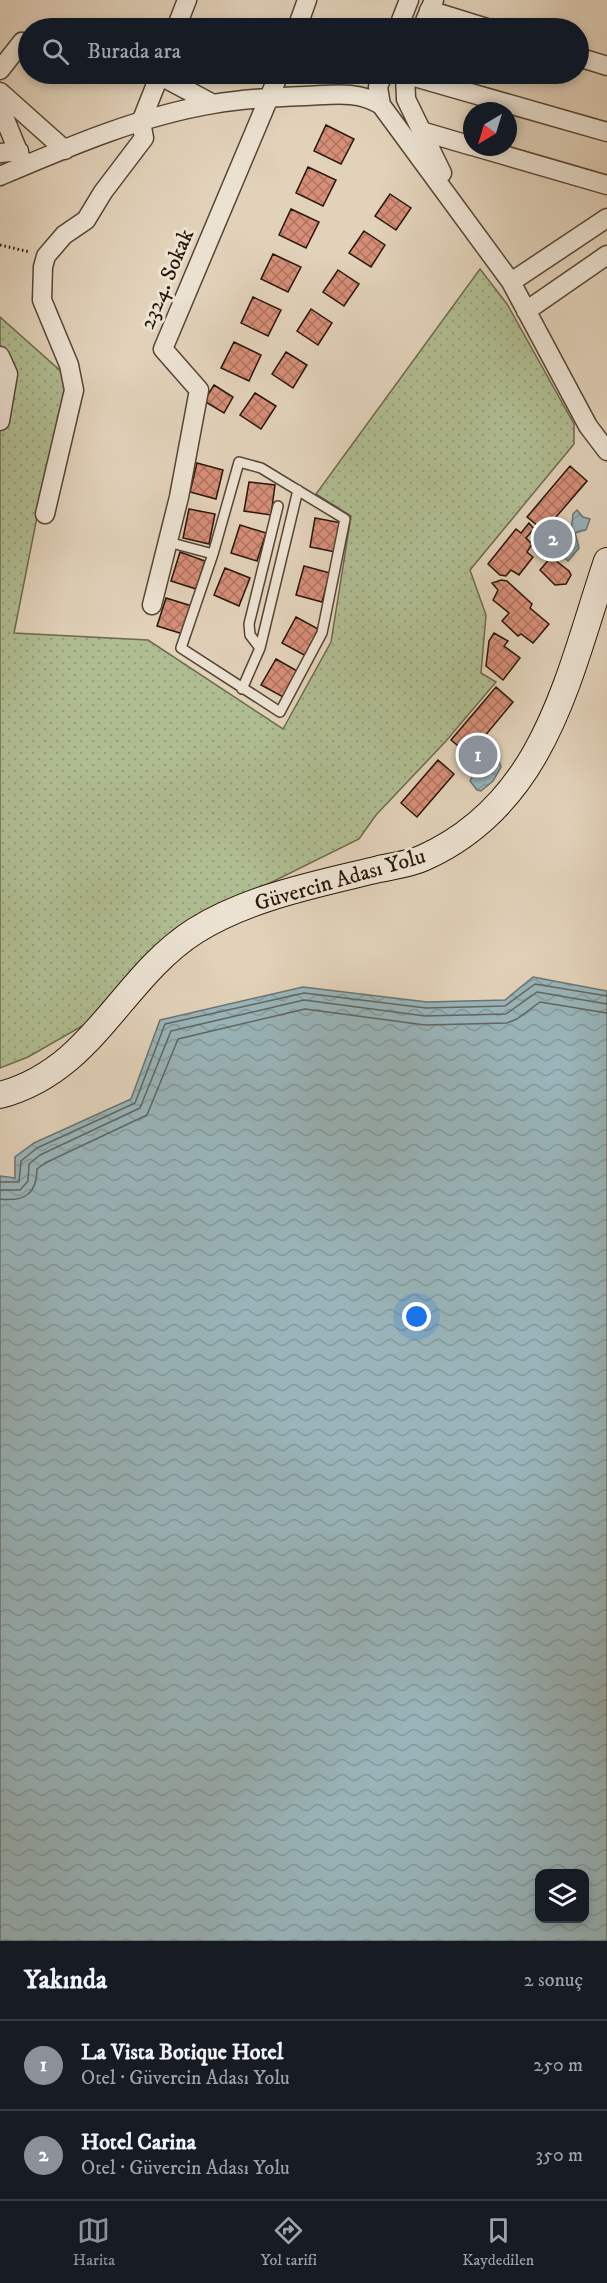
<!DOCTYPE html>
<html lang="tr">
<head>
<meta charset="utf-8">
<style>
  body { margin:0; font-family:"IM FELL DW Pica",serif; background:#242831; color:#f1f3f6 }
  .controls { position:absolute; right:18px; bottom:18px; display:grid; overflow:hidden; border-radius:12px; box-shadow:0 3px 9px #0003 }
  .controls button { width:54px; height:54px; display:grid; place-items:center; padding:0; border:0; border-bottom:2px solid #363941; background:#171b24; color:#f1f3f6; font:30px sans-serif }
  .compass { position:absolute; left:463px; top:102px; width:54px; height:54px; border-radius:50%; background:#171b24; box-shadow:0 3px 9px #0003; rotate:218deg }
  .you { position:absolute; left:417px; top:1317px; width:21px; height:21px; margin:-15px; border:4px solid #fff; border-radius:50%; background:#1a73e8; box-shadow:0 0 0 9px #1a73e833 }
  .badge { display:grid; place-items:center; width:39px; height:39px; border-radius:50%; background:#8c9099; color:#fff; font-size:20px; font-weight:700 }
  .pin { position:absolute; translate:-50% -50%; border:3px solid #fff; box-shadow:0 2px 6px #0006 }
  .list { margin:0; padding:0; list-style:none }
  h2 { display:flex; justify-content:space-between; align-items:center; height:78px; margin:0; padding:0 24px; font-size:26px }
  h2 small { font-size:20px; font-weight:400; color:#9ea1a6 }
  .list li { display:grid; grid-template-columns:39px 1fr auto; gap:18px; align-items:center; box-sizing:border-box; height:90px; padding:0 24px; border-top:2px solid #363941 }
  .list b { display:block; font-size:22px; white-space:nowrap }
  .list p { margin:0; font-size:20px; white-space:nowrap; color:#9ea1a6 }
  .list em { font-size:20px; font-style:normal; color:#9ea1a6 }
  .icon { flex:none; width:33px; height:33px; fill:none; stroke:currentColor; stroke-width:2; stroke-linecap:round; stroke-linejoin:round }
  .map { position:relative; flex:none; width:607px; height:1941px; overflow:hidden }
  .search { position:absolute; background:#171b24; box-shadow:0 3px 9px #0003; left:18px; right:18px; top:18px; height:66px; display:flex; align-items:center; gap:15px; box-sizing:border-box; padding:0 21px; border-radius:33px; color:#9ea1a6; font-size:22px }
  .sheet { height:258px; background:#171b24 }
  nav { display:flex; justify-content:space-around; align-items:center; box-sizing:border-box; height:84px; border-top:2px solid #363941; background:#171b24; font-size:16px; color:#9ea1a6 }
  nav a { display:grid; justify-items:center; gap:3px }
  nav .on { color:#8c9099 }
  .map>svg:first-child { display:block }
  .grass { fill:url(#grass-dots); stroke:#6c6a4c; stroke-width:1.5 }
  .water { fill:url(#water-waves); stroke:#6b7572; stroke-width:1.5; fill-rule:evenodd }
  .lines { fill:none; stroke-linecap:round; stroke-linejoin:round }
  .shore { stroke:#606660; stroke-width:1.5 }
  .building { fill:url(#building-cross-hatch); stroke:#271607; stroke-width:1.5 }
  .service-casing { stroke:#564534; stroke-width:12 }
  .minor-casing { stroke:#564534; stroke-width:21 }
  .secondary-casing { stroke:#271607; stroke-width:28 }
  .path { stroke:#271607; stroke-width:3; stroke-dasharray:1.5 3; stroke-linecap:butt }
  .service { stroke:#ece2d2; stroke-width:9 }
  .minor { stroke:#ece2d2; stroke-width:18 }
  .secondary { stroke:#ece2d2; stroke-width:26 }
  .labels { text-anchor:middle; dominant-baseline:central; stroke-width:6; stroke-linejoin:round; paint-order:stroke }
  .street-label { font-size:22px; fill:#271607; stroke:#ece2d2 }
</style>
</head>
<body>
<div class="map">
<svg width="607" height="1941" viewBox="0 0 607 1941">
  <defs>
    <pattern id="grass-dots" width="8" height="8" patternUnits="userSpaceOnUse" patternTransform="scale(1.5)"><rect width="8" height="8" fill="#b0bd92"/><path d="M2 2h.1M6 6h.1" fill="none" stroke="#97a27c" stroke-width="1.8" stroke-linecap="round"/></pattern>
    <pattern id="water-waves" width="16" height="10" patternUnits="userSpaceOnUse" patternTransform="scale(1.5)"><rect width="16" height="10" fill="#99b5ba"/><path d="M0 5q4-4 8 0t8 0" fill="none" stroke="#849b9e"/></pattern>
    <pattern id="building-cross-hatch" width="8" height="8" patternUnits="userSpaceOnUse" patternTransform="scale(1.5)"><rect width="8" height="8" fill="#d78e78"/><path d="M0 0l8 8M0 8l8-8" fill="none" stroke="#ae7360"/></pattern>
  </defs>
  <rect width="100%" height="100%" fill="#e2d2ba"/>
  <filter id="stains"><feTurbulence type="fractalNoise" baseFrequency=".00333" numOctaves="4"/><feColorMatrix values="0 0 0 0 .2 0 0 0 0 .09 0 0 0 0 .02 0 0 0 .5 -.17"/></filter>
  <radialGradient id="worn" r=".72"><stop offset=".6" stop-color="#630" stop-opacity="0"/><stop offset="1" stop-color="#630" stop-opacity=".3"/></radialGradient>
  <path class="grass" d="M480,269L507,304L574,424V444L470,570L486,615L481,673L496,682L446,741L376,815L359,839L185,925L84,1025L28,1057L0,1068V317L73,382L45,477L14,633L148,640L283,729L331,642L351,516L316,494Z"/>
  <path class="water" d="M577,510L583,517L590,519L586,530L575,533L579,548L568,561L551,547L563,533L571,532L573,514Z
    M490,756L498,759L501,767L493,781L481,791L477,790L470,781L476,769Z
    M533,977L607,991V1941H0V1176L15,1178V1157L34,1143L131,1099L160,1020L303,987L427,1002L505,1000ZM540,1874H584V1918H540Z"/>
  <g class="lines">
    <path class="shore" d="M0,1182H19L21,1161L37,1148L135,1103L165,1024L304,993L426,1008L505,1006L535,984L607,996
      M0,1190H20L28,1181L29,1164L40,1155L140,1108L171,1031L304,1000L425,1016L506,1014L537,992L607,1004
      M0,1199C24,1202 37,1194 37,1169L45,1163L147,1115L178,1039L305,1009L425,1025L507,1023L517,1019L540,1002L607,1013"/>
  </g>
  <path class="building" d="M326,125L354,139L341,164L314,151Z
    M308,167L336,180L323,206L296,193Z
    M390,194L411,208L396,230L375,216Z
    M291,209L319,222L306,248L279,235Z
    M364,231L385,245L371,267L349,253Z
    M273,254L301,267L288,292L261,279Z
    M338,270L359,284L344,306L323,292Z
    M253,297L281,310L268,336L241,323Z
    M311,309L332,323L318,345L297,331Z
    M234,342L261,355L249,381L221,368Z
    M286,352L307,365L293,388L272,374Z
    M214,385L233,397L224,413L204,401Z
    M255,393L276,406L261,429L240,415Z
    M197,463L223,470L216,499L190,492Z
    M570,466L587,481L544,531L527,517Z
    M249,482L275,485L271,515L244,511Z
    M189,509L215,514L209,544L183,538Z
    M315,518L342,523L336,552L310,547Z
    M529,523L534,529L526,538L532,544L527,552L533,557L519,575L511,570L506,576L500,575L488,564L516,529L521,533Z
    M240,525L266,533L257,561L231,553Z
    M180,552L205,561L196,589L171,581Z
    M551,557L569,571L571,575L566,584L555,585L540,570Z
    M304,566L330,573L322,602L296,595Z
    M225,568L250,578L239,606L214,595Z
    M501,580L507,581L532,604L530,608L549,624L533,643L521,634L518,636L502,621L509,613L493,600L498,590L492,583Z
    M166,598L192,606L183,634L157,626Z
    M296,617L320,630L306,656L282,643Z
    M494,633L508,641L504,646L520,658L503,680L486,666L489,641Z
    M276,659L299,672L285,698L261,685Z
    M496,687L513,702L469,755L451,740Z
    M438,760L454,774L417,817L401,803Z"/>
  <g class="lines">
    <g class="service-casing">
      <path id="service" d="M168,542L213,554L181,648L280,712L322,633L345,519L261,468L239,462L213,554
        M260,648L250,635L249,624L278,506
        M242,689L260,648L298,490"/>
    </g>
    <g class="minor-casing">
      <path id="minor" d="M429,10L487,28
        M176,28L187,0
        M297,28L307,0
        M398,28L409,0
        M422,28L434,0
        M578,57L607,66
        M0,70L22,42L28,44
        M157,74L213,104
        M404,74L607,132
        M405,74L406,99L442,173
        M0,92L65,150
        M381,105L378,87L383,74
        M0,107L24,166
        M141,122L160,74
        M421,131L472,146
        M476,147L607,185
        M0,153L19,151
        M0,176C68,147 140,116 213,104C243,99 275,97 305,96C331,95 358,90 381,105L511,282L588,426L607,451
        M511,282L607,218
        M526,311L607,255
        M0,356L8,374L0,421
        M45,514L74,390L69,365L42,300L43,267L46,256L64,235L86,220L103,192L144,138L141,122
        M152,605L179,497L199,390L163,349L279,74"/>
    </g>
    <g class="secondary-casing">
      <path id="secondary" d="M0,1095C94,1070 120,979 195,931C249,897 318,884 379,869C393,866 410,864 423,858C546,803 568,676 607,561"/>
    </g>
    <path class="path" d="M0,245L30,252"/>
    <use href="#service" class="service"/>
    <use href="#minor" class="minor"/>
    <use href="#secondary" class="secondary"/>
  </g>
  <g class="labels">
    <g class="street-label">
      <text transform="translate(167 279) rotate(-67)">2324. Sokak</text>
      <text transform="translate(340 880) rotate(-16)">Güvercin Adası Yolu</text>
    </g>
  </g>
  <rect width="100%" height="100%" filter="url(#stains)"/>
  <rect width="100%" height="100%" fill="url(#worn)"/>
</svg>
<div class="controls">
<button><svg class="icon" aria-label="layers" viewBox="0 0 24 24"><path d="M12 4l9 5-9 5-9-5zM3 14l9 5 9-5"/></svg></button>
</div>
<svg class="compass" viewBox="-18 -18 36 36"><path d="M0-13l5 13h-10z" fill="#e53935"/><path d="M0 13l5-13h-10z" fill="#9ea1a6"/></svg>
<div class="you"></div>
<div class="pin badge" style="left:478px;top:755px">1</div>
<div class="pin badge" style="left:553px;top:539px">2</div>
<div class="search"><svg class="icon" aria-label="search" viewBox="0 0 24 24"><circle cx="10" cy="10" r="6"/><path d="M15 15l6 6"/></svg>Burada ara</div>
</div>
<section class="sheet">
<h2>Yakında<small>2 sonuç</small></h2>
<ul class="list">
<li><span class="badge">1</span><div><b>La Vista Botique Hotel</b><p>Otel · Güvercin Adası Yolu</p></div><em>250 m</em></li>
<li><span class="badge">2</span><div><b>Hotel Carina</b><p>Otel · Güvercin Adası Yolu</p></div><em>350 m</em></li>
</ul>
</section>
<nav>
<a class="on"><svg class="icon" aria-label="map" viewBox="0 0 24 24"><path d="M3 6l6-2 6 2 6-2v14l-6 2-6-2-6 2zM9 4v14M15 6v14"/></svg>Harita</a>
<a><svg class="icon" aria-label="directions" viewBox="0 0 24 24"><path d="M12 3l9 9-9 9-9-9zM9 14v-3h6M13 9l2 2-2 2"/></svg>Yol tarifi</a>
<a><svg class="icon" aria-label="saved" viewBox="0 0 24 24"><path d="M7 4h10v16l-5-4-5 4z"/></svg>Kaydedilen</a>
</nav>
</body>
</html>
